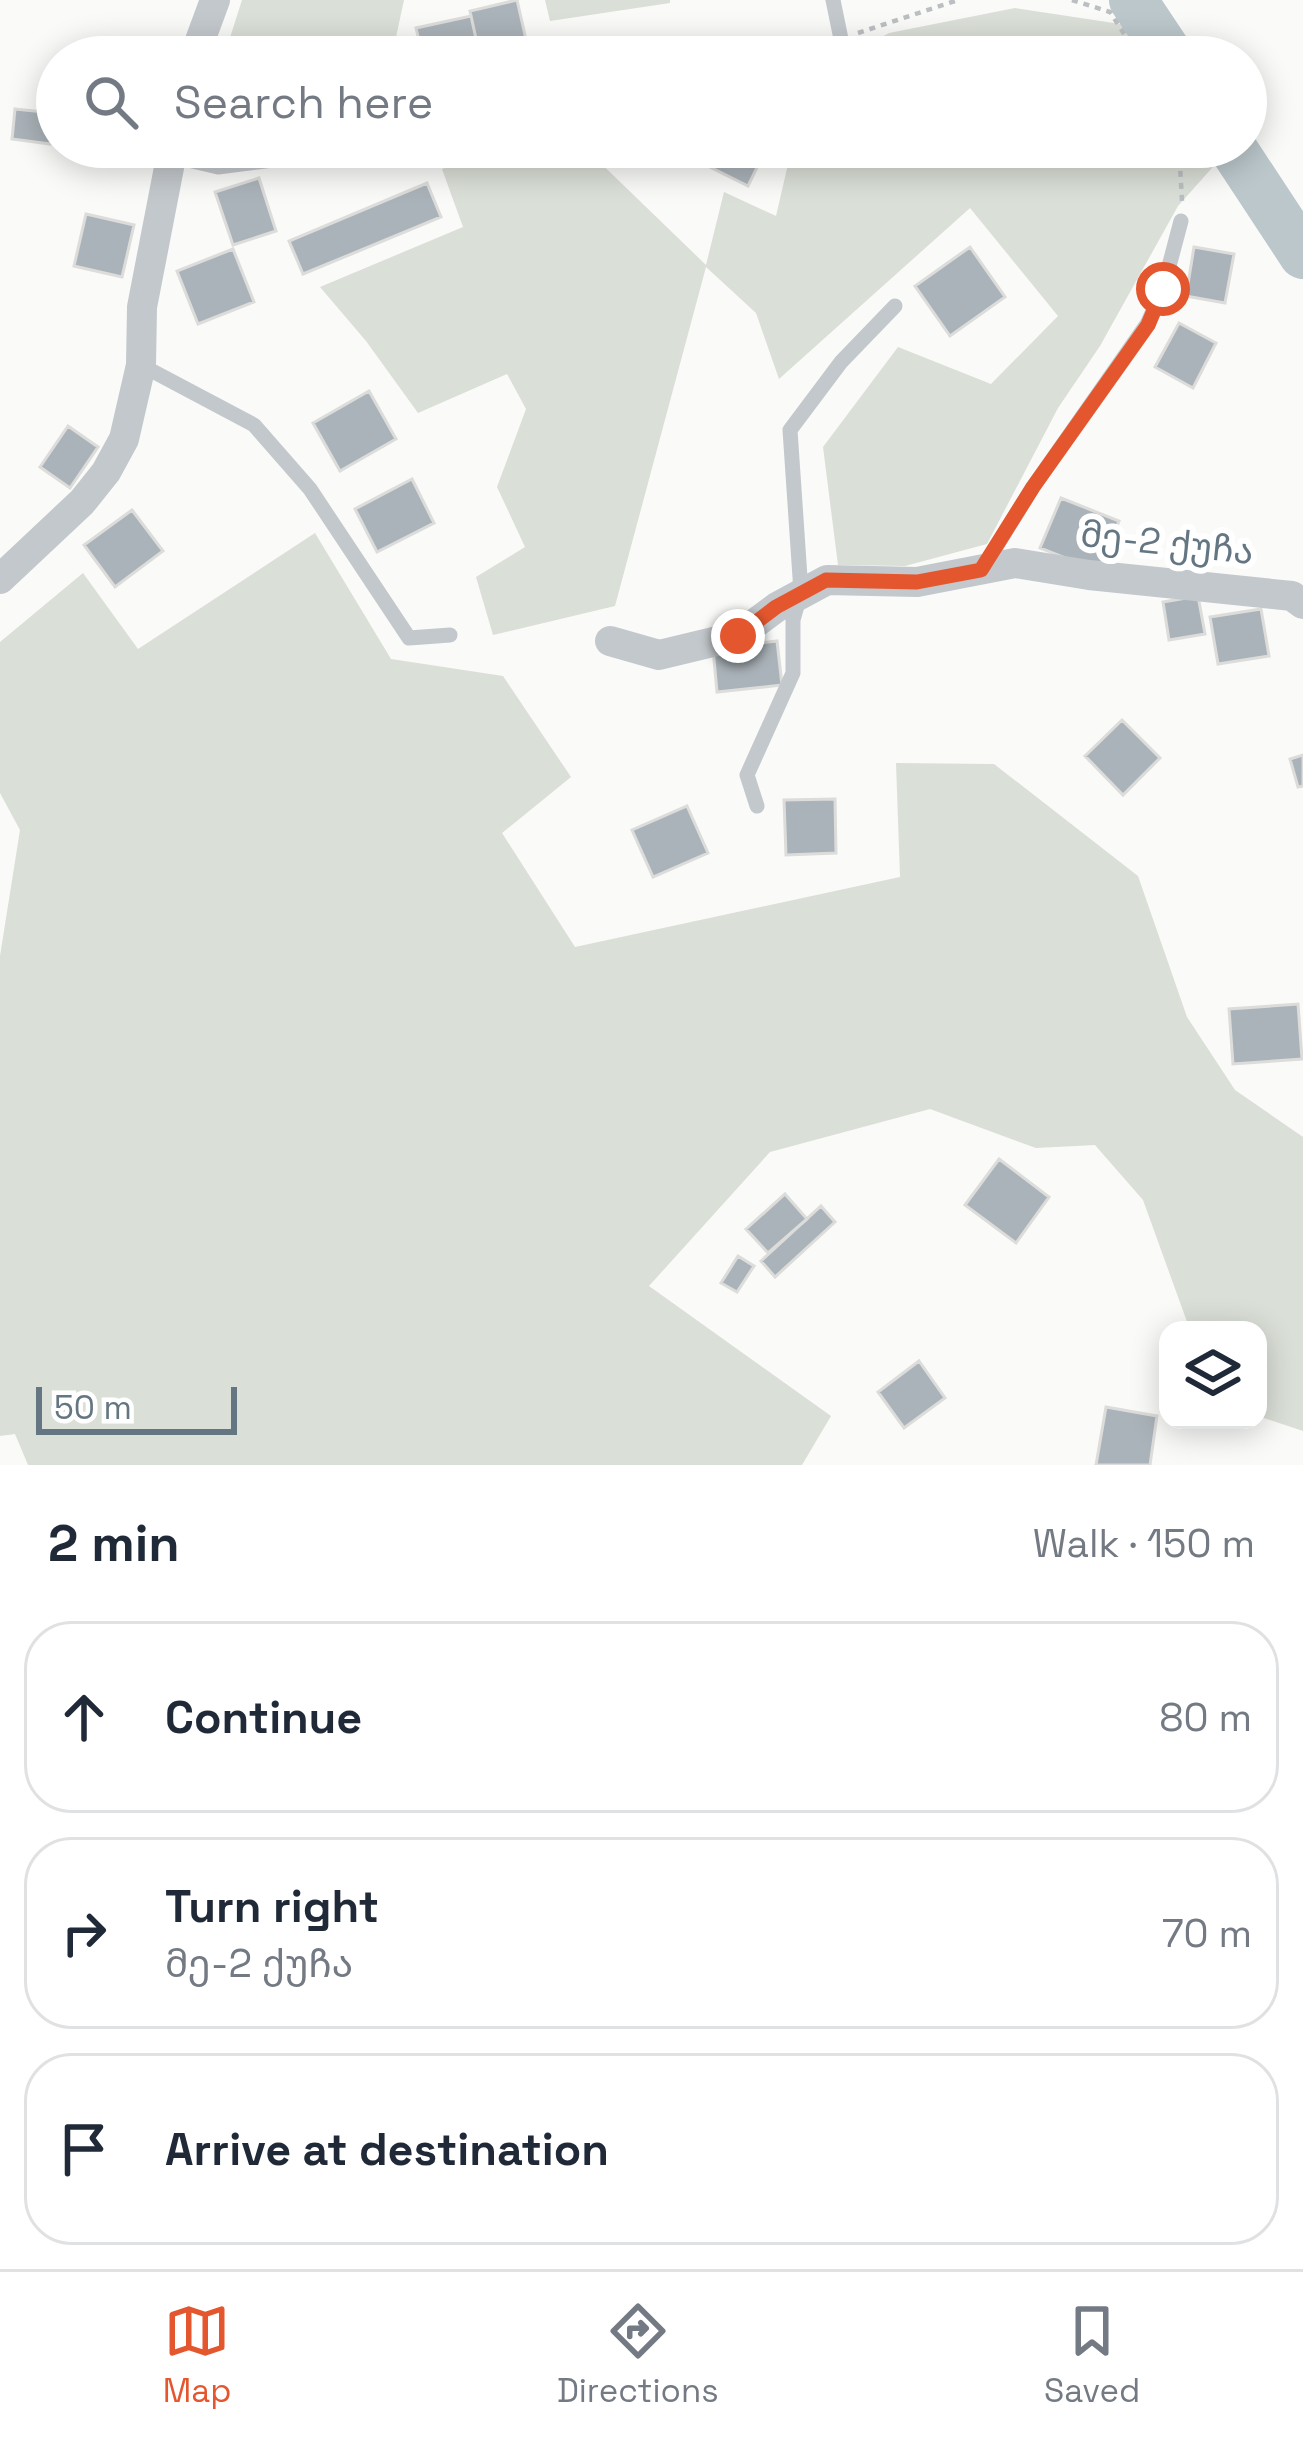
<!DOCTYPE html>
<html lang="en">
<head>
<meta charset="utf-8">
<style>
  body { margin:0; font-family:"Space Grotesk","Noto Sans Georgian",sans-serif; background:#f2f2f3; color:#1f2937 }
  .controls { position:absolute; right:36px; bottom:36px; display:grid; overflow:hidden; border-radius:24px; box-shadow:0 6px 30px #0003 }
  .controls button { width:108px; height:108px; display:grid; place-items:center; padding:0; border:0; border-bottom:3px solid #e0e1e3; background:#fff; color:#1f2937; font:60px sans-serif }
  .scale { position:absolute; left:36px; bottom:30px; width:201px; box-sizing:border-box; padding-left:12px; border:6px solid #657683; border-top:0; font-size:33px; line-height:42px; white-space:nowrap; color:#657683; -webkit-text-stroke:9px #fff; paint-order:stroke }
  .stop { position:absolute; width:36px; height:36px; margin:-27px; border:9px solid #e4572e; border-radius:50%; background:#fff }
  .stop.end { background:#e4572e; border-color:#fff; box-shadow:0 3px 12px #0008 }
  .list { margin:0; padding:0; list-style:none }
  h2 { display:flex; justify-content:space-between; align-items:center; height:156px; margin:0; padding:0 48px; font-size:51px }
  h2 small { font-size:39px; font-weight:400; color:#747a83 }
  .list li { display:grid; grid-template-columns:78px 1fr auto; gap:36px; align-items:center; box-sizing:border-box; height:192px; margin:0 24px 24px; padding:0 24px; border:3px solid #e0e1e3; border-radius:48px }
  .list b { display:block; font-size:45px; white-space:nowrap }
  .list p { margin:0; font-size:39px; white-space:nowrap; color:#747a83 }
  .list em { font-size:39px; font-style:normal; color:#747a83 }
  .icon { flex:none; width:66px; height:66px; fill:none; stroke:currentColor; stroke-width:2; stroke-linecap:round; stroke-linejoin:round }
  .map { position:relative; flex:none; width:1303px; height:1465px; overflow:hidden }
  .search { position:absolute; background:#fff; box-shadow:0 6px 30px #0003; left:36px; right:36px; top:36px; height:132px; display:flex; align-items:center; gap:30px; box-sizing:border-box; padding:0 42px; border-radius:66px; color:#747a83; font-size:45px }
  .sheet { height:804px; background:#fff }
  nav { display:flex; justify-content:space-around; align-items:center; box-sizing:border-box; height:168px; border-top:3px solid #e0e1e3; background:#fff; font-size:33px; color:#747a83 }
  nav a { display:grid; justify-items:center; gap:6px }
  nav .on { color:#e4572e }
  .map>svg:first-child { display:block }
  .green { fill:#dadfd7 }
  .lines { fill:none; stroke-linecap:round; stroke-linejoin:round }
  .river { stroke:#bbc7cb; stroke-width:48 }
  .building { fill:#aab3b9; stroke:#dcdcda; stroke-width:3 }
  .path { stroke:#bbbfc2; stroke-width:4.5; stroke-dasharray:6 6; stroke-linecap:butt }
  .service { stroke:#c3c8cc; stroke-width:15 }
  .minor { stroke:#c3c8cc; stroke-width:30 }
  .route { stroke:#e4572e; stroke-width:15 }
  .labels { text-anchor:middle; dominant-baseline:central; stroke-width:12; stroke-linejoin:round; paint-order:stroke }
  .street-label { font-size:36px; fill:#657683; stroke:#fff }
</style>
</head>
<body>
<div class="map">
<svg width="1303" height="1465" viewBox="0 0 1303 1465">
  <rect width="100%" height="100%" fill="#fafaf8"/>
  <path class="green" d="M242,0H404L396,37L227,47Z
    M545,0H670V3L550,21Z
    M1015,8L1127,25L1149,57H845L889,33Z
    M493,147H584L706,265L724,192L776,216L792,147H1212L1220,159L1178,206L1100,346L1058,408L987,544L905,566L838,565L823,447L898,347L991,384L1058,316L970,208L779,379L756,313L706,267L615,606L493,635L476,577L525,547L497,487L526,409L507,374L418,413L366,341L320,287L463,227L442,169Z
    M315,533L391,659L503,676L571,777L502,833L575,947L900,877L896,763L994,764L1138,876L1187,1017L1235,1090L1303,1137V1431L1258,1416V1330H1190L1143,1200L1095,1145L1036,1148L930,1109L770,1152L649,1286L831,1416L802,1465H28L15,1434L0,1436V956L20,830L0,793V642L83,573L138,649Z"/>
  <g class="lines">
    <path class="river" d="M1133,0L1171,57
      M1232,147L1303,255"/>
  </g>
  <path class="building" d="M517,0L530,57H480L470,11Z
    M471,16L480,57H423L416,28Z
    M15,109L54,113L50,144L12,139Z
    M713,147H767L748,186L704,164Z
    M259,178L276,231L233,245L215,192Z
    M427,183L441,217L303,274L289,241Z
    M86,214L134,225L122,277L74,266Z
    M970,247L1005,297L950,336L915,286Z
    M1194,247L1234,254L1225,303L1186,296Z
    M233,249L254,302L198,324L177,271Z
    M1179,323L1216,343L1193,388L1155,367Z
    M369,391L396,439L340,471L313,423Z
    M68,426L98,447L70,488L40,467Z
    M412,479L434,523L377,552L355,509Z
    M1061,498L1119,521L1098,571L1040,548Z
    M132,510L163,551L115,587L84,545Z
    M1198,596L1205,634L1169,640L1163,602Z
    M1261,609L1269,656L1218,664L1210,617Z
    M777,641L782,685L717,692L713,648Z
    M1122,720L1160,758L1123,795L1085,756Z
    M1303,755V786L1298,787L1290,759Z
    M835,799L836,853L786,855L784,800Z
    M687,806L708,853L653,877L632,830Z
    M1298,1004L1302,1059L1233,1064L1229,1009Z
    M999,1159L1049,1197L1016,1243L965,1205Z
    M785,1194L807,1219L768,1253L746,1229Z
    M821,1206L835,1222L775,1277L761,1261Z
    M738,1256L754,1266L737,1292L721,1283Z
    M919,1361L945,1398L904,1428L878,1392Z
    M1106,1407L1157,1416L1150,1465H1096Z"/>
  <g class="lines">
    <path class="path" d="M1072,0L1110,12L1139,57
      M858,33L958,0
      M1179,147L1182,201"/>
    <path class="service" d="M833,0L841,39
      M171,156L218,167L374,147
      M141,365L254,425L310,489L409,638L450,635
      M983,568L1033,487L1147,324L1163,289L1181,221
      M757,806L747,775L793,673V620L801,592L790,430L841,362L895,306"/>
    <path class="minor" d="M194,57L215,0
      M0,579L82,502L106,472L124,439L141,365L142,307L173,147
      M610,641L659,655L738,636L777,607L827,580L917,582L1015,563L1089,575L1292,596L1303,604"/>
  </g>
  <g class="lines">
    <path class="route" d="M738,636L776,607L826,580L917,582L981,570L1033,487L1148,325L1163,289"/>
  </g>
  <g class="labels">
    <g class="street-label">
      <text transform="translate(1167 543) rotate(6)">მე-2 ქუჩა</text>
    </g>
  </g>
</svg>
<div class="controls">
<button><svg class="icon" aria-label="layers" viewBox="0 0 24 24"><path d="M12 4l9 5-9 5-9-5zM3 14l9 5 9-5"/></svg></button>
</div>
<div class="scale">50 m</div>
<div class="stop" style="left:1163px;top:289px"></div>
<div class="stop end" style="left:738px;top:636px"></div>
<div class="search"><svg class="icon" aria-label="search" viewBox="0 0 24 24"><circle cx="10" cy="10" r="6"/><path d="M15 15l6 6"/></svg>Search here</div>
</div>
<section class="sheet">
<h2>2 min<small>Walk · 150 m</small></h2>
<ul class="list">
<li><svg class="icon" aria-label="ahead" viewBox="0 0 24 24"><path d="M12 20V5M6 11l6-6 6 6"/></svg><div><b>Continue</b></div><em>80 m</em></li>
<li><svg class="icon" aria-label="right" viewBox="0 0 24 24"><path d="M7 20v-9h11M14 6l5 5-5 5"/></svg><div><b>Turn right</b><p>მე-2 ქუჩა</p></div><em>70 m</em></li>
<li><svg class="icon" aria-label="arrive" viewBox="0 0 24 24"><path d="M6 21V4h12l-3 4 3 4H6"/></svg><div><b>Arrive at destination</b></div></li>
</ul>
</section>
<nav>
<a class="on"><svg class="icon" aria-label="map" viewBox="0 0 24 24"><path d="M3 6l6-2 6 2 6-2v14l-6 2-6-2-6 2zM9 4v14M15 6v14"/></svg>Map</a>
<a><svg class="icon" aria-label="directions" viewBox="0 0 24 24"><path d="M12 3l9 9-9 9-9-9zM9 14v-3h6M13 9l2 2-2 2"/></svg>Directions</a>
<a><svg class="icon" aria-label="saved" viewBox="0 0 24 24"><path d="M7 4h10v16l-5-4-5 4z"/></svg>Saved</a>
</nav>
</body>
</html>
